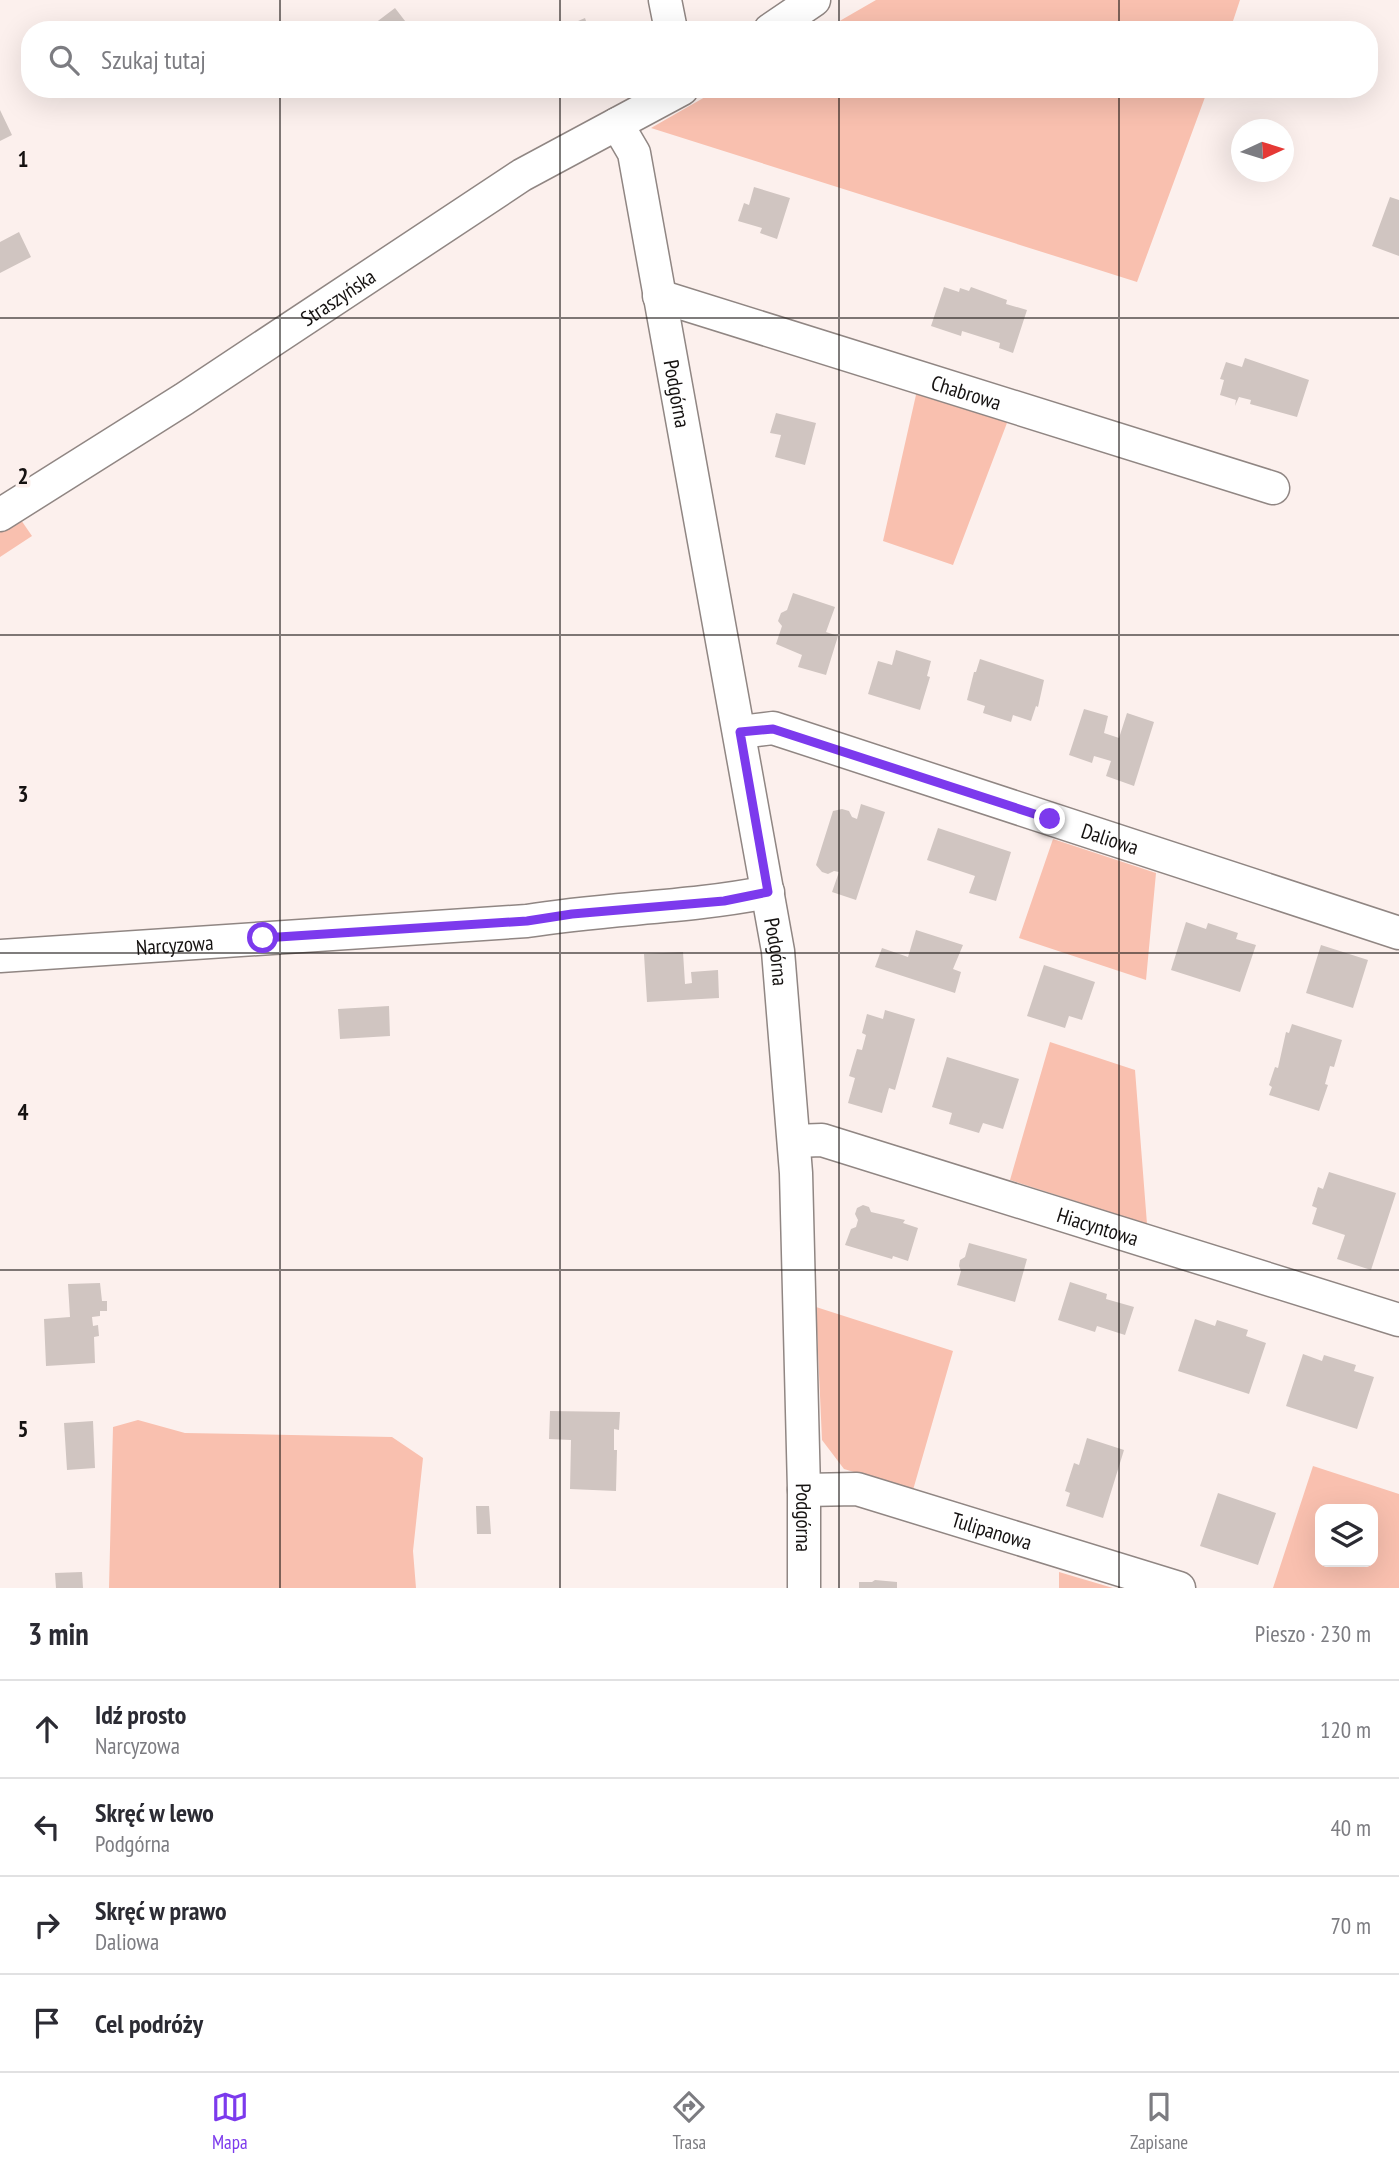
<!DOCTYPE html>
<html lang="pl">
<head>
<meta charset="utf-8">
<style>
  body { margin:0; font-family:"PT Sans Narrow",sans-serif; background:#f2f2f3; color:#2b2b33 }
  .controls { position:absolute; right:21px; bottom:21px; display:grid; overflow:hidden; border-radius:14px; box-shadow:0 7px 28px #0002 }
  .controls button { width:63px; height:63px; display:grid; place-items:center; padding:0; border:0; border-bottom:2px solid #e1e1e2; background:#fff; color:#2b2b33; font:35px sans-serif }
  .compass { position:absolute; left:1231px; top:119px; width:63px; height:63px; border-radius:50%; background:#fff; box-shadow:0 7px 28px #0002; rotate:86deg }
  .stop { position:absolute; width:21px; height:21px; margin:-16px; border:5px solid #7c3aed; border-radius:50%; background:#fff }
  .stop.end { background:#7c3aed; border-color:#fff; box-shadow:0 2px 7px #0008 }
  .list { margin:0; padding:0; list-style:none }
  h2 { display:flex; justify-content:space-between; align-items:center; height:91px; margin:0; padding:0 28px; font-size:30px }
  h2 small { font-size:23px; font-weight:400; color:#7c7c81 }
  .list li { display:grid; grid-template-columns:46px 1fr auto; gap:21px; align-items:center; box-sizing:border-box; height:98px; padding:0 28px; border-top:2px solid #e1e1e2 }
  .list b { display:block; font-size:26px; white-space:nowrap }
  .list p { margin:0; font-size:23px; white-space:nowrap; color:#7c7c81 }
  .list em { font-size:23px; font-style:normal; color:#7c7c81 }
  .icon { flex:none; width:38px; height:38px; fill:none; stroke:currentColor; stroke-width:2; stroke-linecap:round; stroke-linejoin:round }
  .map { position:relative; flex:none; width:1399px; height:1588px; overflow:hidden }
  .search { position:absolute; background:#fff; box-shadow:0 7px 28px #0002; left:21px; right:21px; top:21px; height:77px; display:flex; align-items:center; gap:18px; box-sizing:border-box; padding:0 24px; border-radius:28px; color:#7c7c81; font-size:26px }
  .sheet { height:483px; background:#fff }
  nav { display:flex; justify-content:space-around; align-items:center; box-sizing:border-box; height:98px; border-top:2px solid #e1e1e2; background:#fff; font-size:19px; color:#7c7c81 }
  nav a { display:grid; justify-items:center; gap:4px }
  nav .on { color:#7c3aed }
  .map>svg:first-child { display:block }
  .green { fill:#f9c0af; fill-rule:evenodd }
  .building { fill:#d0c5c1 }
  .lines { fill:none; stroke-linecap:round; stroke-linejoin:round }
  .minor-casing { stroke:#908683; stroke-width:35 }
  .minor { stroke:#fff; stroke-width:32 }
  .route { stroke:#7c3aed; stroke-width:9 }
  .grid { fill:none; stroke:#151211; stroke-width:2; stroke-opacity:0.55 }
  .labels { text-anchor:middle; dominant-baseline:central; stroke-width:7; stroke-linejoin:round; paint-order:stroke }
  .street-label { font-size:21px; fill:#151211; stroke:#fcf0ed }
  .grid-label { font-size:23px; text-anchor:middle; font-weight:bold; fill:#151211; stroke:#fcf0ed; stroke-width:7; stroke-linejoin:round; paint-order:stroke }
</style>
</head>
<body>
<div class="map">
<svg width="1399" height="1588" viewBox="0 0 1399 1588">
  <rect width="100%" height="100%" fill="#fcf0ed"/>
  <path class="green" d="M876,0H1240L1230,30H824Z
    M719,89H1208L1137,282L651,128Z
    M918,386L1010,415L953,565L883,541Z
    M21,520L32,536L0,557V526Z
    M1053,839L1156,873L1146,980L1019,938Z
    M1050,1042L1135,1070L1147,1224L1010,1180Z
    M816,1307L953,1351L913,1490L844,1469L822,1440Z
    M138,1420L185,1433L392,1437L423,1458L413,1551L416,1588H109L113,1427Z
    M1313,1466L1399,1494V1588H1273ZM1320,1509H1373V1562H1320Z
    M1059,1572L1113,1588H1059Z"/>
  <path class="building" d="M395,8L412,30H366Z
    M585,18L589,30H557Z
    M0,110L12,135L0,141Z
    M754,187L790,198L777,239L760,233L762,228L738,221L744,203L749,205Z
    M1390,197L1399,200V256L1372,246Z
    M19,232L31,257L0,273V242Z
    M944,287L959,292L960,288L969,291L971,287L1007,300L1006,304L1027,310L1013,353L999,348L1000,343L962,331L961,336L931,326Z
    M1245,358L1309,380L1297,417L1250,404L1251,400L1239,397L1235,406L1236,400L1220,395L1224,380L1220,379L1226,362L1242,367Z
    M776,413L816,423L805,465L775,457L781,435L770,433Z
    M793,593L835,607L826,632L838,636L826,675L798,667L802,655L776,644L782,626L778,621L781,613L787,610Z
    M896,650L931,661L927,676L930,677L920,710L868,694L878,661L892,665Z
    M980,659L1044,680L1038,707L1036,706L1031,721L1013,715L1011,722L983,713L985,706L967,700L974,672H976Z
    M1084,709L1108,716L1104,733L1119,738L1127,713L1154,722L1134,786L1106,776L1111,761L1094,756L1092,763L1069,755Z
    M861,804L885,812L856,900L832,892L839,872L834,871L828,874L822,872L816,865L833,811L842,809L849,811L852,817L857,819Z
    M938,828L1011,852L996,901L969,893L975,876L927,860Z
    M1186,922L1206,929L1208,923L1238,933L1236,939L1256,945L1240,992L1171,970Z
    M916,930L963,945L953,969L961,972L955,993L875,967L882,948L908,957Z
    M1321,945L1368,960L1353,1008L1306,993Z
    M683,952L685,984L692,983L691,972L718,970L719,998L647,1002L644,954Z
    M1044,965L1095,982L1082,1020L1069,1016L1065,1028L1027,1016Z
    M389,1006L390,1036L340,1039L338,1009Z
    M885,1010L915,1019L895,1090L889,1088L882,1113L848,1103L855,1078L849,1076L857,1049L862,1050L866,1035L862,1033L867,1014L883,1019Z
    M1292,1024L1342,1040L1334,1067L1330,1066L1325,1084L1328,1085L1319,1111L1269,1095L1272,1087L1269,1085L1275,1067L1278,1068L1286,1032L1289,1033Z
    M947,1057L1019,1079L1003,1129L983,1123L979,1133L949,1124L952,1113L932,1107Z
    M1329,1172L1396,1193L1371,1270L1337,1259L1345,1235L1312,1224L1317,1208L1312,1206L1318,1187L1323,1189Z
    M863,1205L869,1207L871,1212L905,1220L903,1223L918,1228L908,1261L893,1256L892,1259L845,1245L851,1229L856,1227L858,1220L855,1214L857,1208Z
    M969,1243L1027,1259L1015,1302L957,1285L961,1271L959,1266L960,1260L965,1257Z
    M1070,1282L1107,1294L1106,1299L1134,1307L1125,1335L1097,1326L1095,1332L1058,1320Z
    M100,1283L102,1301H107V1311H100V1316L92,1317L93,1326L98,1325L99,1336L94,1337L95,1363L46,1366L44,1319L70,1317L68,1284Z
    M1195,1319L1215,1326L1217,1320L1248,1330L1246,1336L1266,1343L1249,1394L1178,1371Z
    M1303,1354L1322,1361L1324,1355L1356,1365L1354,1371L1374,1377L1357,1429L1286,1406Z
    M550,1411L620,1412L619,1430L614,1429V1450H617L616,1491L570,1489L571,1440L549,1439Z
    M93,1421L95,1468L67,1470L64,1423Z
    M1087,1438L1124,1450L1103,1518L1066,1506L1070,1493L1065,1491L1074,1463L1079,1465Z
    M1218,1493L1276,1513L1258,1565L1200,1546Z
    M476,1506H489L491,1534H477Z
    M82,1572L83,1588H56L55,1573Z
    M875,1580L897,1582V1588H859V1582H872Z"/>
  <g class="lines">
    <g class="minor-casing">
      <g id="minor">
        <path d="M665,0L671,30"/>
        <path d="M770,30L814,0"/>
        <path id="s1" d="M617,124L634,153L778,951L796,1173L804,1490V1588"/>
        <path id="s2" d="M659,296L1273,488"/>
        <path id="s3" d="M0,515L184,399L522,175L682,89"/>
        <path id="s4" d="M740,732L773,728L1399,933"/>
        <path id="s5" d="M0,956L527,921C607,908 688,908 768,892"/>
        <path id="s6" d="M794,1141L822,1140L1399,1320"/>
        <path id="s7" d="M804,1490L857,1489L1179,1588"/>
      </g>
    </g>
    <use href="#minor" class="minor"/>
  </g>
  <g class="lines">
    <path class="route" d="M263,938L527,921L572,914L724,901L768,892L740,732L773,729L1050,819"/>
  </g>
  <path class="grid" d="M280,0V30M560,0V30M839,0V30M1119,0V30M280,89V1588M560,89V1588M839,89V1588M1119,89V1588M0,318H1399M0,635H1399M0,953H1399M0,1270H1399"/>
  <g class="labels">
    <g class="street-label">
      <text stroke="none"><textPath href="#s3" startOffset="402">Straszyńska</textPath></text>
      <text stroke="none"><textPath href="#s2" startOffset="322">Chabrowa</textPath></text>
      <text stroke="none"><textPath href="#s1" startOffset="278">Podgórna</textPath></text>
      <text stroke="none"><textPath href="#s4" startOffset="388">Daliowa</textPath></text>
      <text stroke="none"><textPath href="#s5" startOffset="175">Narcyzowa</textPath></text>
      <text stroke="none"><textPath href="#s1" startOffset="845">Podgórna</textPath></text>
      <text stroke="none"><textPath href="#s6" startOffset="317">Hiacyntowa</textPath></text>
      <text stroke="none"><textPath href="#s1" startOffset="1412">Podgórna</textPath></text>
      <text stroke="none"><textPath href="#s7" startOffset="194">Tulipanowa</textPath></text>
    </g>
  </g>
  <g class="grid-label">
    <text x="23" y="167">1</text>
    <text x="23" y="484">2</text>
    <text x="23" y="802">3</text>
    <text x="23" y="1120">4</text>
    <text x="23" y="1437">5</text>
  </g>
</svg>
<div class="controls">
<button><svg class="icon" aria-label="layers" viewBox="0 0 24 24"><path d="M12 4l9 5-9 5-9-5zM3 14l9 5 9-5"/></svg></button>
</div>
<svg class="compass" viewBox="-18 -18 36 36"><path d="M0-13l5 13h-10z" fill="#e53935"/><path d="M0 13l5-13h-10z" fill="#7c7c81"/></svg>
<div class="stop" style="left:263px;top:938px"></div>
<div class="stop end" style="left:1050px;top:819px"></div>
<div class="search"><svg class="icon" aria-label="search" viewBox="0 0 24 24"><circle cx="10" cy="10" r="6"/><path d="M15 15l6 6"/></svg>Szukaj tutaj</div>
</div>
<section class="sheet">
<h2>3 min<small>Pieszo · 230 m</small></h2>
<ul class="list">
<li><svg class="icon" aria-label="ahead" viewBox="0 0 24 24"><path d="M12 20V5M6 11l6-6 6 6"/></svg><div><b>Idź prosto</b><p>Narcyzowa</p></div><em>120 m</em></li>
<li><svg class="icon" aria-label="left" viewBox="0 0 24 24"><path d="M17 20v-9H6M10 6l-5 5 5 5"/></svg><div><b>Skręć w lewo</b><p>Podgórna</p></div><em>40 m</em></li>
<li><svg class="icon" aria-label="right" viewBox="0 0 24 24"><path d="M7 20v-9h11M14 6l5 5-5 5"/></svg><div><b>Skręć w prawo</b><p>Daliowa</p></div><em>70 m</em></li>
<li><svg class="icon" aria-label="arrive" viewBox="0 0 24 24"><path d="M6 21V4h12l-3 4 3 4H6"/></svg><div><b>Cel podróży</b></div></li>
</ul>
</section>
<nav>
<a class="on"><svg class="icon" aria-label="map" viewBox="0 0 24 24"><path d="M3 6l6-2 6 2 6-2v14l-6 2-6-2-6 2zM9 4v14M15 6v14"/></svg>Mapa</a>
<a><svg class="icon" aria-label="directions" viewBox="0 0 24 24"><path d="M12 3l9 9-9 9-9-9zM9 14v-3h6M13 9l2 2-2 2"/></svg>Trasa</a>
<a><svg class="icon" aria-label="saved" viewBox="0 0 24 24"><path d="M7 4h10v16l-5-4-5 4z"/></svg>Zapisane</a>
</nav>
</body>
</html>
